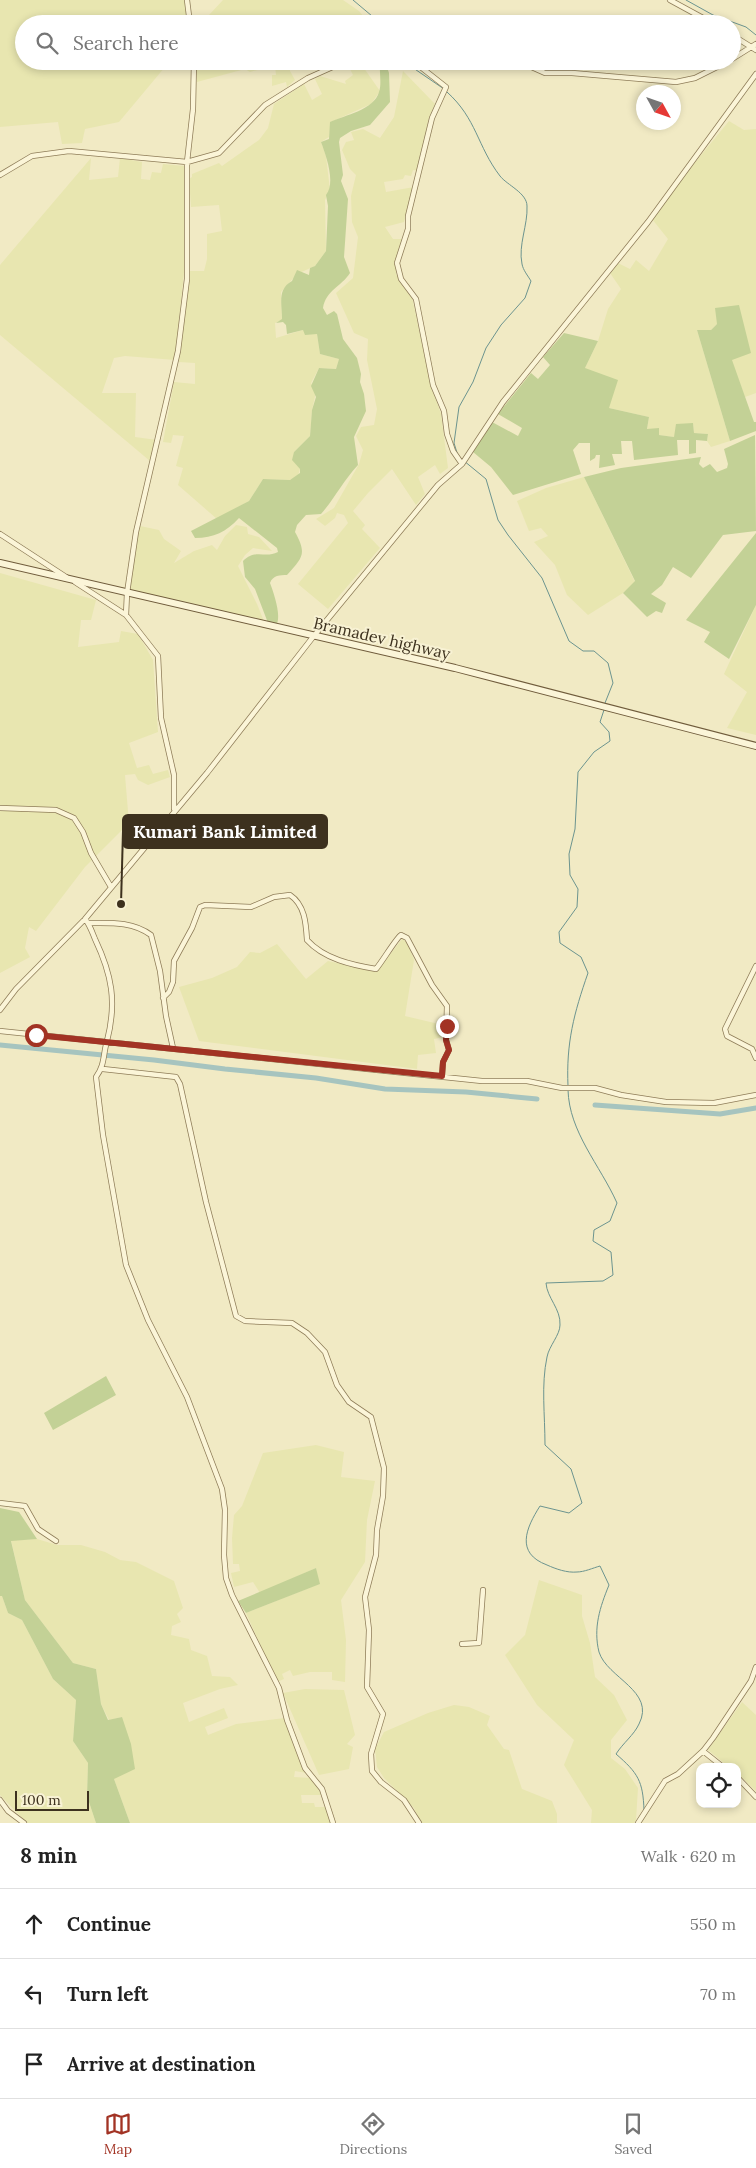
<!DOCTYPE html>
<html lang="en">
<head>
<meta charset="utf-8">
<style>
  body { margin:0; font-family:Lora,serif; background:#f6f6f6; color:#222 }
  .controls { position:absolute; right:15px; bottom:15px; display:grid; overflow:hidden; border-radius:10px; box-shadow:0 2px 8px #0003 }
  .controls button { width:45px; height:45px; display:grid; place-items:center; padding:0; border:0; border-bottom:1px solid #e0e0e0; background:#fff; color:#222; font:25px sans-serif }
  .compass { position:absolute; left:636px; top:85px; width:45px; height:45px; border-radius:50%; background:#fff; box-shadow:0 2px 8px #0003; rotate:130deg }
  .scale { position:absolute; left:15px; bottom:12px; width:74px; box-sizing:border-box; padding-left:5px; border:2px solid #3d311e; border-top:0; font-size:14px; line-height:18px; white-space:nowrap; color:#3d311e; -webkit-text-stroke:4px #f8f2d4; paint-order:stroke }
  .stop { position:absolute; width:15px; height:15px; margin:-11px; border:4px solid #a23324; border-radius:50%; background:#fff }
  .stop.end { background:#a23324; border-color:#fff; box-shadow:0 1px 5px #0008 }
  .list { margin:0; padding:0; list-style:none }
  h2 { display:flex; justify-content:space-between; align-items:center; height:65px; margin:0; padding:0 20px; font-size:21px }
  h2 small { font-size:16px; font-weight:400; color:#767676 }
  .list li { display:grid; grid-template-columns:32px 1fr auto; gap:15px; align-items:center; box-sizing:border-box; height:70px; padding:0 20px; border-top:1px solid #e0e0e0 }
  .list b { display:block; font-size:19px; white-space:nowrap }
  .list em { font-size:16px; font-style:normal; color:#767676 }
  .icon { flex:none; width:28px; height:28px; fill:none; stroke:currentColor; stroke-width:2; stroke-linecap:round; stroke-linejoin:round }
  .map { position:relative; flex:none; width:756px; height:1823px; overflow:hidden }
  .search { position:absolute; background:#fff; box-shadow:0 2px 8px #0003; left:15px; right:15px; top:15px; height:55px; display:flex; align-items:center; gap:12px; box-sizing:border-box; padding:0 18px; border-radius:28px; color:#767676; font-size:19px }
  .sheet { height:275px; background:#fff }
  nav { display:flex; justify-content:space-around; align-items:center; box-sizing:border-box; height:70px; border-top:1px solid #e0e0e0; background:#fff; font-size:14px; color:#767676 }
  nav a { display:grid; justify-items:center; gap:2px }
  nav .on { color:#a23324 }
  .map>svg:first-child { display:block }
  .farmland { fill:#e8e6b0 }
  .green { fill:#c3d196 }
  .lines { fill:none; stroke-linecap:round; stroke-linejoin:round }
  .stream { stroke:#6c948f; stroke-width:1 }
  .canal { stroke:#a6c4bf; stroke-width:5 }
  .street-casing { stroke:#8e7c58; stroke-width:6 }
  .secondary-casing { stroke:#705c3c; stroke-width:8 }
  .street { stroke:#fbf5d8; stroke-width:4.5 }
  .secondary { stroke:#fbf5d8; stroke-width:6 }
  .route { stroke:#a23324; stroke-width:6 }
  .labels { text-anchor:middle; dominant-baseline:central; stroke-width:4; stroke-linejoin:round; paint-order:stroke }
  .street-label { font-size:16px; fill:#3d311e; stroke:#f8f2d4 }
  .leader { fill:none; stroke:#3d311e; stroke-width:2 }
  .callout-dot { fill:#3d311e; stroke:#f8f2d4; stroke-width:2 }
  .callout { fill:#3d311e; stroke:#3d311e; stroke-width:2 }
  .callout-label { font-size:18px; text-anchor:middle; font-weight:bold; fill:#fff }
</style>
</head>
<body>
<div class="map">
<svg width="756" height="1823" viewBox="0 0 756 1823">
  <rect width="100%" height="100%" fill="#f1eac4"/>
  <path class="farmland" d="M0,0H186L188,24H24V61H170L119,122L85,129L82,143L62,144L58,122L0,127Z
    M223,0H343L359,11L370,24H207L209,15Z
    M209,61H290V71L295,80L287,87L286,82L272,86V75H276L275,65L250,72L245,69L197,82V68L208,69Z
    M359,61L380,91L371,104L331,122L329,137L321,142L326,156L330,190L325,200L326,251L315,266L297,274L281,292L282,320L275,323L276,338L303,330L317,334L320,354L339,359L336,369L319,368L311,383L316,392L312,410L310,436L294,452L300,469L298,476L290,480L263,479L249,501L217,519L178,485L183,468L176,466L184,436L173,435L171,443L163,442L174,382L195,384V363L179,362L190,271H204L207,259V234L222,231L219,205L191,207L189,179L192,177V174L219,163L222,166L259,140L268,128L274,104L304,84L312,100L322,94L315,79L320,76L346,84L345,81L353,75L349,67Z
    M403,71L435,104L428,121L419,171L413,170L411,176L405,175L403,179L384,182L386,192L414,187L404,222L385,227L393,239H402L396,261V274L412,297L431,385L441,414L448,468L440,474L435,465L418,477L425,494L416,505L392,469L368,493L353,511L365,525L362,529L380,548L328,609L298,584L348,523L344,515L337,513L335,518L325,526L316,519L334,508L359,464L363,450L356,436L361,427L374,425L377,409L367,360L368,339L354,333L336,293L353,278L358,237L352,222L351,196L356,175L350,169L342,150L346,142L354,140L351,132L363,129L380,138L394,117Z
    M729,121L744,130L756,129V393L745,397L717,324L711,330H697L730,441L711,447L707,441L708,434L694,433L693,423L674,437L659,435V429L647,430L649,417L609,408L585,368L598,341L608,309L621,289L610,273L618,263L630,269L636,260L649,271L668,239L652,219L679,182Z
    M91,158L89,180L118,177L120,158L142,162L141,179L150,180L152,172L161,173L163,164L184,166L187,243L175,360L125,356L114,358L102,393H136L135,437L157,440L150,461L0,335V265Z
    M584,477L635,582L623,593L588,615L567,595L555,565L534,542L548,536L541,528L529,531L517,501L546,488Z
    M236,525L247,527L248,534L259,537L272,551L253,548L245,555L238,566L257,604L263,619L262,621L255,617V624L129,596V567L140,526L159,530L164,539L181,551L174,563L194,551L212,545L217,550L225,536Z
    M0,573L96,600L91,620H81L78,647L119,642L121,631L138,634L153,660L158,732L129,743L137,768L149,765L153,774L168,770L170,777L148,785L138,780L135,774L125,775L129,823L85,867L36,931L29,927L25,948L30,957L0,973Z
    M756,605V735L727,728L747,692L724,674Z
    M402,939L407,942L414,960L405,1016L443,1025V1037L434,1039L436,1053L418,1055L417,1069L199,1041L179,987L212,978L237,967L250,952L260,953L277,944L306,979L328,961L374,971L381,966Z
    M316,1445L344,1452L341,1477L375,1481L367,1520L365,1562L341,1600L346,1640L345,1682L332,1680V1672H310L293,1676L290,1670L282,1674L284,1679L277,1682L246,1613L319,1584L316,1568L260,1593L253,1582L234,1587L231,1573L240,1571L239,1564H233L232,1538L234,1515L242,1506L263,1453Z
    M37,1539L57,1545H81L105,1552L120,1560L136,1562L174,1581L183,1608L177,1614L181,1622L172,1626L171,1635L189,1639L191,1650L207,1656L212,1676L230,1677L238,1685L220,1689L183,1703L189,1722L224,1708L228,1718L205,1727L208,1735L236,1724L285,1718L307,1773L295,1771L294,1777L311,1778L318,1787L321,1795H301L302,1803H314L315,1807H326L330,1823H130L114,1779L122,1717L109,1720L101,1704L96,1669L73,1663L25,1600L11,1540Z
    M539,1580L582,1595V1616L590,1643L595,1677L614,1695L627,1720L611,1740V1758L625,1769L638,1788L636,1820L634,1823H591L592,1810L564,1765L574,1740L537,1705L505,1655L525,1635Z
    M0,1596H2L8,1613L22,1620L53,1679L76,1700L73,1741L88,1763L87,1796L96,1823H27L0,1795Z
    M305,1689L344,1690L355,1735L347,1744L353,1747L349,1769L319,1775L283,1693Z
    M742,1702L756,1715V1791L737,1773V1767H729L708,1750Z
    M454,1705L469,1707L490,1716L487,1725L504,1749L509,1750L522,1789L552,1801L557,1814V1823H421L414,1808L384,1778L377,1767L375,1749L384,1732L428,1713Z"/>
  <path class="green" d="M380,61H385L389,73L390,102L370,125L351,131L340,138L339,142L343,175L341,181L348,199L344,257L350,273C341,287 326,290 323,308L327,315L334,311L337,314L343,339L357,358L361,374L360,382L364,394L366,411L354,437L358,465C343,481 335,498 321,514L306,515L297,525L295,532C307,554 303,557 287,575C280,575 273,575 270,583C274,594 282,616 276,626L268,623L255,589L245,577L243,561C257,548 264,559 278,552L277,548L239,518C226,532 214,538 195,538L191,531L249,501L263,479L290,480L300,473V469L292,460L294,452L310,436L312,410L316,397L311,386L319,368L336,369L339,359L320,354L317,334L305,335L303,330L287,334L286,325L283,322L276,323L282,319C282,304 277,289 292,281L297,270L309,275L310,268L315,266L326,251L328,206L326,195C336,182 326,156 321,142L329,139L330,122C345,115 374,110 379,92C382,84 379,71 380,61Z
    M739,305L751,353L732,360L754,422H756V431L730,441L697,330H711L717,324L715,308Z
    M564,333L598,341L585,368L618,380L609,408L649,417L647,429L659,428V435L674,437L676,424L693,423L694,433L708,434L707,441L696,440V453L689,454V440H677L678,455L634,460L632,441H621L622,454H612L615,465L599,468L600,455H596L595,458L590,461V443H579L573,450L581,474L513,495L491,467L473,452L492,422L518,436L522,428L498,414L531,373L538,379L550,365L543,357Z
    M755,435L756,531L723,535L691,578L673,567L662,585L651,594L666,603L662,613L656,611L647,617L623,593L635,581L584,477L621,468L701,457L699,464L703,468L710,464L717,472L727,468L728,464L724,449Z
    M756,533V605L729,659L704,642L710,632L686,620Z
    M106,1376L116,1395L53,1430L44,1413Z
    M0,1508L19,1512L37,1539L11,1541L25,1600L73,1663L96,1669L101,1704L108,1720L122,1717L131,1744L135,1769L114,1779L130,1823H96L87,1796L88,1763L73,1741L76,1700L53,1679L22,1620L8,1613L2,1596H0Z
    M316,1568L320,1584L246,1613L238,1601Z"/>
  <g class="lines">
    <path class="stream" d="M353,0L372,16L377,24
      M686,0L713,15L746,27L756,35
      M403,61L444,89
      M447,92C477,119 477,146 500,176C507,185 527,193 527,206C528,225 518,245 522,264C523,270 528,276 531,281L525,298L501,325L486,348L473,382L459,407L454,443L458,456L486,479L498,520L508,535L542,578L569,641L583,651H594L608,663L613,683L605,703
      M568,1086C566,1043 574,1013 588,973L581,957L560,943L559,932L577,907L578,889L570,875L569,854L575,829L578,772L594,752L610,741L609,732L600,722L604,710
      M568,1090C569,1132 600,1165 617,1203L610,1221L594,1230L593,1241L611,1252L613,1275L603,1281L546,1283C547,1298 561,1309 560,1325C560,1335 549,1346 547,1357C541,1385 545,1415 545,1445L571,1469L582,1503L569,1513L540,1506C526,1528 515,1553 547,1565C556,1569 567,1573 577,1572C584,1572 593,1568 600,1566L609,1585C600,1607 593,1628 599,1652C607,1678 656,1691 639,1724C634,1735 623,1743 616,1754C638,1773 643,1781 644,1810"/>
    <path class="canal" d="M0,1045L154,1060L225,1069L316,1078L385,1089L466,1092L537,1099
      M595,1105L720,1114L756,1108"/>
    <g class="street-casing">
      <path id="street" d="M187,0L190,24
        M670,0L714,24
        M732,35L756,50
        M732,59L756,44
        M413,61L446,87L432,118L408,216V229L397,263L401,279L416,299L433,385L444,411L447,434L453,451L462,464
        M518,61L545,73H572L676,82L695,78L729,61
        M0,175L32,156L69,151L187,162L219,153L265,105L308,78L346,61
        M0,534L66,577
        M75,582L126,615L158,656L161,718L174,775V809
        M126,615L127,593L136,532L178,351L187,279V162L193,109L194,61
        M0,808L56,810L74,818L83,832L91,853L111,887
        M85,919C90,925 92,932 95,939C112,975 117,1002 107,1041C103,1054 105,1065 96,1077L103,1135L126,1265L148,1320L187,1397L222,1489L225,1510L224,1555L226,1578L232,1595L279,1688L287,1720L305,1768L322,1789L333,1823
        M88,923C110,923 132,921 151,935L160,971L166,1016L173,1048
        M756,966L725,1029L727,1036L752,1049L756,1058
        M163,998L169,992L173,982L174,961L192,928L200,907L205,905L251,907L274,897L290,895C305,905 306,924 307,940C324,959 352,965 376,969C382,962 397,937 401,935L407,938L432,985L447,1006L446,1040L449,1050L443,1062L442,1076
        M0,1010L16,989L85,919L207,773L313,637L438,485L462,464L503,402L648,222L756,74
        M0,1031L482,1081H527L562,1088H595L621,1095L666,1102L714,1103L756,1095
        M103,1069L176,1077L180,1084L206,1202L236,1316L245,1321L292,1323L307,1333L325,1352L337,1385L349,1402L371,1417L384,1468L383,1496L377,1530L376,1555L365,1597L369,1630L367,1687L383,1714L371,1754L372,1771L381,1782L404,1800L419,1823
        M0,1503L25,1506L38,1529L56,1541
        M462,1644L479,1643L483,1590
        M703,1751L723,1767
        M737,1777L756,1797
        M0,1800L8,1811L24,1823
        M638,1823L665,1781L678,1774L703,1751L713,1738L751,1681L756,1667"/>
    </g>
    <g class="secondary-casing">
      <path id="secondary" d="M0,563L455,668L756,746"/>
    </g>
    <use href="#street" class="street"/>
    <use href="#secondary" class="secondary"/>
  </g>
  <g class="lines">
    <path class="route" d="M36,1035L442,1076L443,1062L449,1050L446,1040L447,1026"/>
  </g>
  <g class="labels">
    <g class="street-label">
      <text transform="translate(382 638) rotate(13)">Bramadev highway</text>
    </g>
  </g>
  <path class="leader" d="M121 904L123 831"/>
  <circle class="callout-dot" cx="121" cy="904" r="5"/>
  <rect class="callout" x="123" y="815" width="204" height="33" rx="5"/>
  <g class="callout-label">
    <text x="225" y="838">Kumari Bank Limited</text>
  </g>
</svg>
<div class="controls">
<button><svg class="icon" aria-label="locate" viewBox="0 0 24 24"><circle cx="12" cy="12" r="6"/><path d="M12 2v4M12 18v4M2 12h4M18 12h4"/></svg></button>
</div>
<svg class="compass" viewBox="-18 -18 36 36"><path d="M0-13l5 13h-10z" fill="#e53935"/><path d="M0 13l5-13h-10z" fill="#767676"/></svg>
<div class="scale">100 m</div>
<div class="stop" style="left:36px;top:1035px"></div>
<div class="stop end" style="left:447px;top:1026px"></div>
<div class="search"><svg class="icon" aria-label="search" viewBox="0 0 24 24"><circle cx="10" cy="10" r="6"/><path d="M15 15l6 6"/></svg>Search here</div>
</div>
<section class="sheet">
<h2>8 min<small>Walk · 620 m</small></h2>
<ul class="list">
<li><svg class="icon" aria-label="ahead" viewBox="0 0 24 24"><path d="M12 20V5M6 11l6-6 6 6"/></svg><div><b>Continue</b></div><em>550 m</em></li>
<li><svg class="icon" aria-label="left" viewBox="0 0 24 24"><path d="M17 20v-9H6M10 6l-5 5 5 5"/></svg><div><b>Turn left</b></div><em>70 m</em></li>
<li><svg class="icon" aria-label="arrive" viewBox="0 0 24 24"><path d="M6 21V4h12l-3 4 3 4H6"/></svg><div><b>Arrive at destination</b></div></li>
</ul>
</section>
<nav>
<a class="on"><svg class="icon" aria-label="map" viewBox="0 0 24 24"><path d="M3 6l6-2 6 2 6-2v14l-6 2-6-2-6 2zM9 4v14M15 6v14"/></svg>Map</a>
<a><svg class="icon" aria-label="directions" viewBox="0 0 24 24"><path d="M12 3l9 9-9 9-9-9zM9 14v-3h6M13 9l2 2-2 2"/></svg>Directions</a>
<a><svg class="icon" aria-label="saved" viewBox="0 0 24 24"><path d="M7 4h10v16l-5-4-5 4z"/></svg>Saved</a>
</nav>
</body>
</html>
